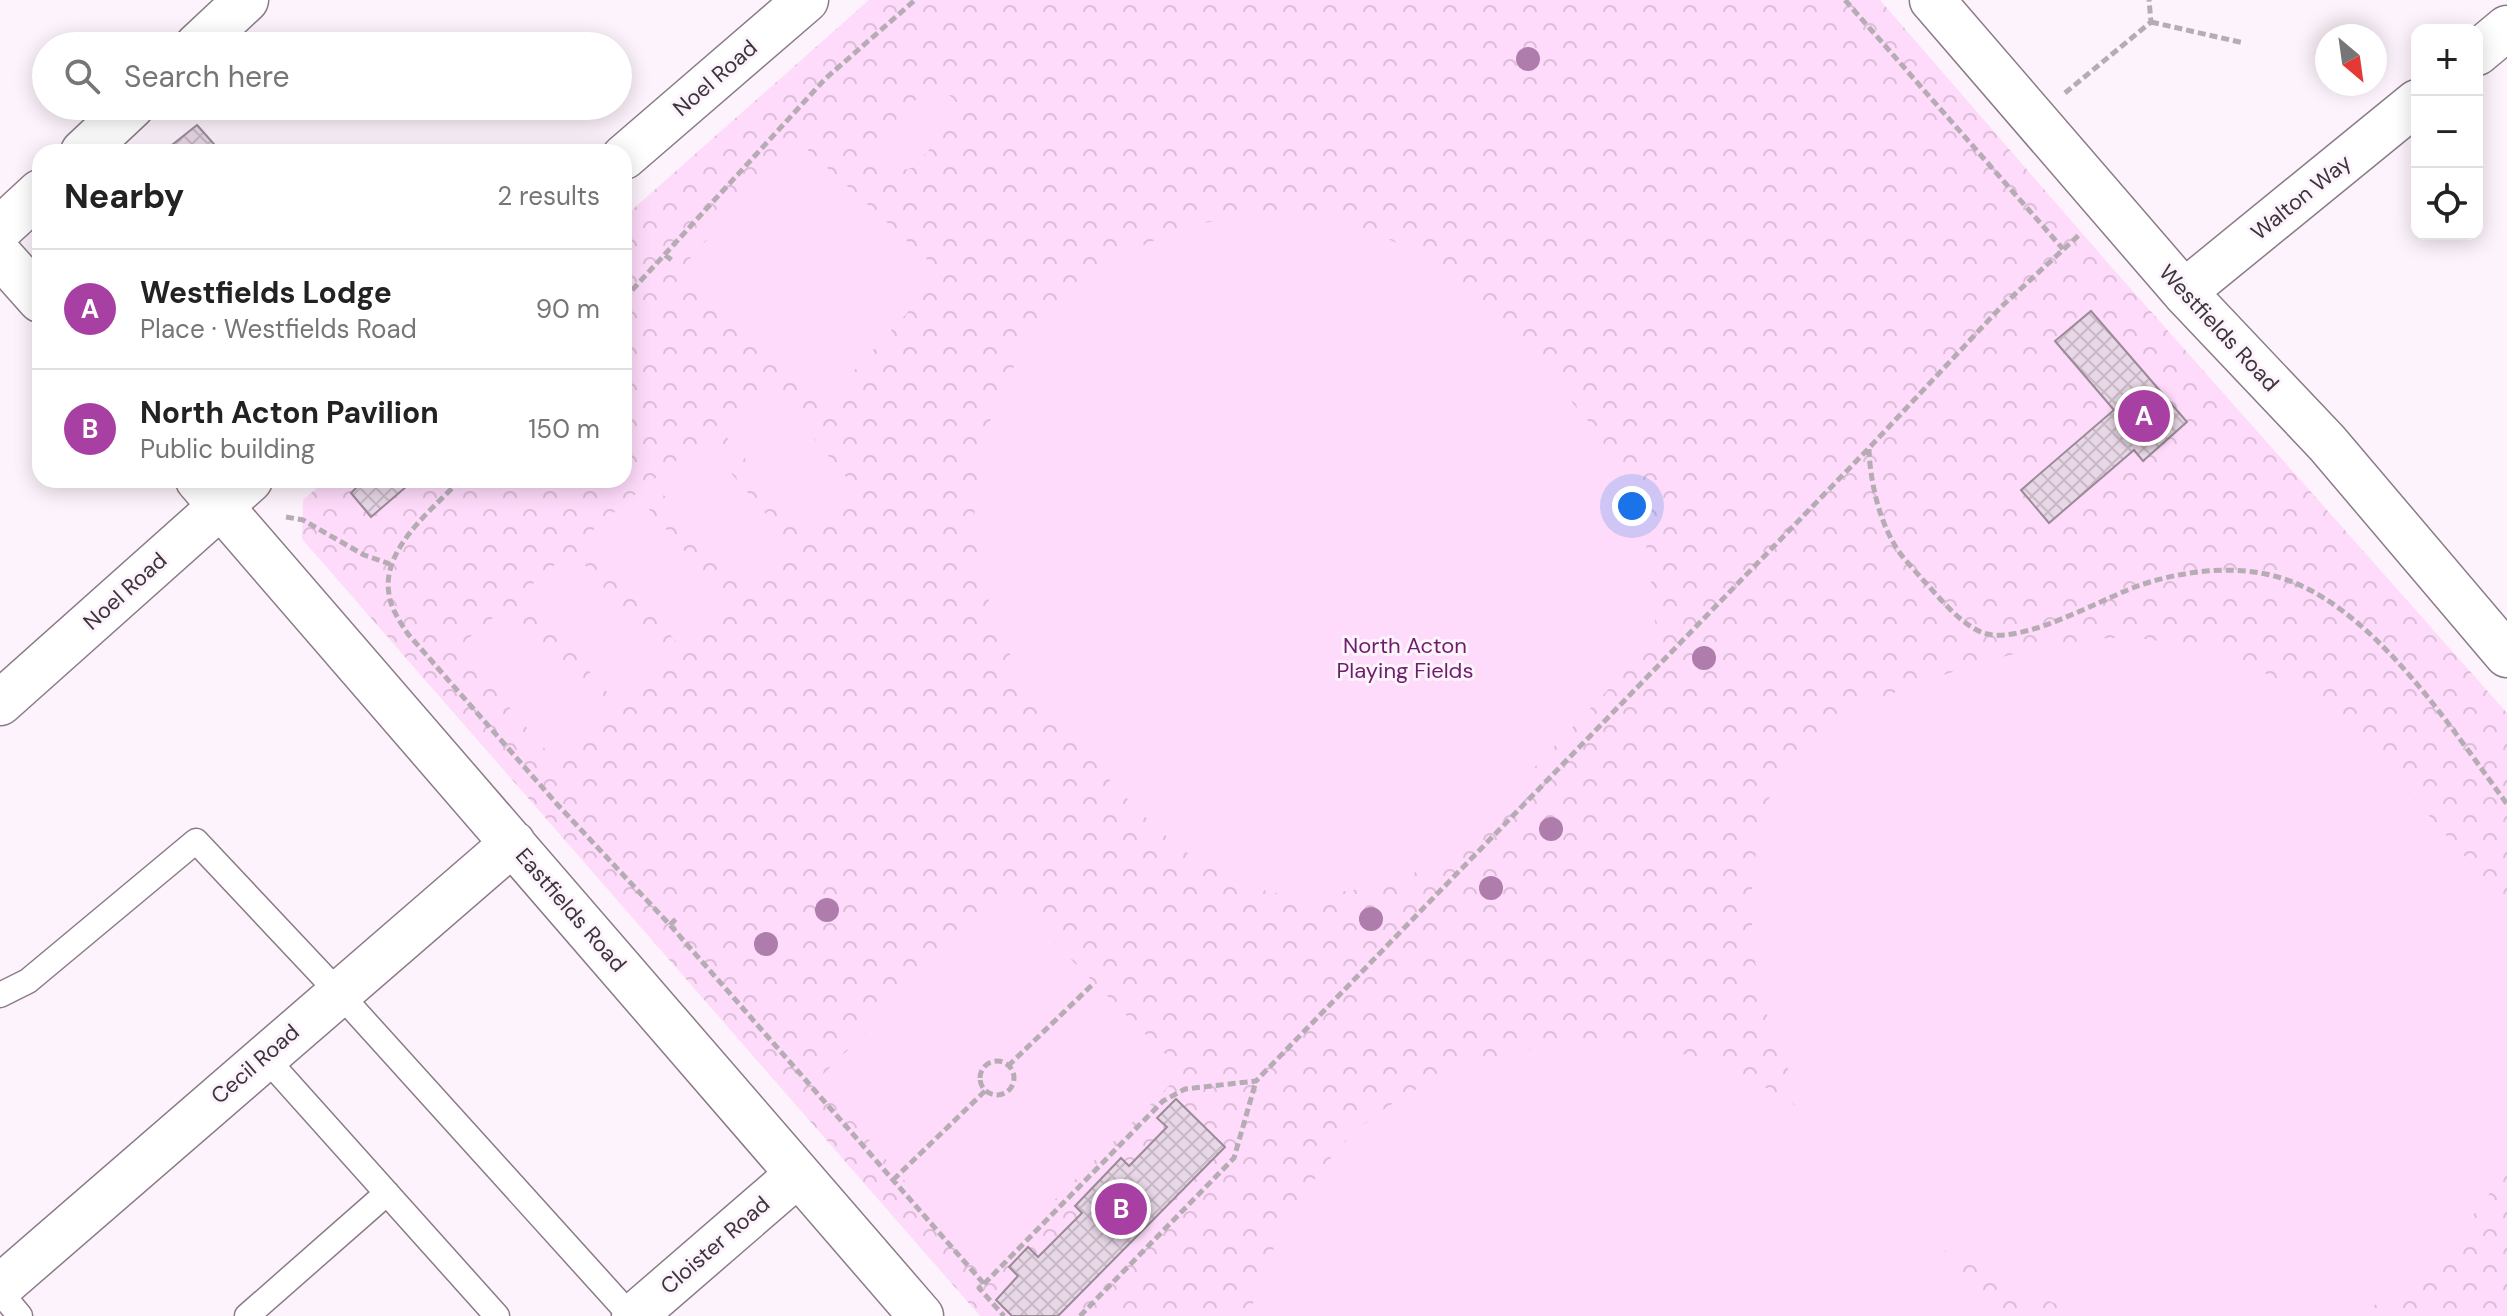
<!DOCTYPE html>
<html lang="en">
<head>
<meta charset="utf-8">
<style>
  body { margin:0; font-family:"DM Sans",sans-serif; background:#f2f2f2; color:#222 }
  .controls { position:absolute; right:24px; top:24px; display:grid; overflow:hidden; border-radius:16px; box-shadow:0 4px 20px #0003 }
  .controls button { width:72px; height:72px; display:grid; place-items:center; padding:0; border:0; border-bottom:2px solid #e0e0e0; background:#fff; color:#222; font:40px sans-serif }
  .compass { position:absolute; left:2315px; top:24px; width:72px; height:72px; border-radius:50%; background:#fff; box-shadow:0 4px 20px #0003; rotate:151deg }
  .you { position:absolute; left:1632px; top:506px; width:28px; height:28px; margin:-20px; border:6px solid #fff; border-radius:50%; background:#1a73e8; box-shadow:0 0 0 12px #1a73e833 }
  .badge { display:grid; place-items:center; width:52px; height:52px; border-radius:50%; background:#a83fa2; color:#fff; font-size:26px; font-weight:700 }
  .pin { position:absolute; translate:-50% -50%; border:4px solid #fff; box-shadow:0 2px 8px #0006 }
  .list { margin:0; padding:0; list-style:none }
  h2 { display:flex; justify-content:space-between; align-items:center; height:104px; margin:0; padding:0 32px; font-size:34px }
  h2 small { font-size:26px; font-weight:400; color:#767676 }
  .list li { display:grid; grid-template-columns:52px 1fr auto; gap:24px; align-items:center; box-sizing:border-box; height:120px; padding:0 32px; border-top:2px solid #e0e0e0 }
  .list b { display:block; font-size:30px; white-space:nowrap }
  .list p { margin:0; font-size:26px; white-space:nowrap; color:#767676 }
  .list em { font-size:26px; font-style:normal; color:#767676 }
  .icon { flex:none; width:44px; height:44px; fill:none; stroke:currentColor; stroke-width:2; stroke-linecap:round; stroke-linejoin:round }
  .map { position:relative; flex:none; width:2507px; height:1316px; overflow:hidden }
  .search { position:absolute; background:#fff; box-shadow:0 4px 20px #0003; left:32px; top:32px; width:600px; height:88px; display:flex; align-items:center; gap:20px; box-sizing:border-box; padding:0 28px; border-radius:44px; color:#767676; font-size:30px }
  .panel { position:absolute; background:#fff; box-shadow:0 4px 20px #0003; left:32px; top:144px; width:600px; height:344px; border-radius:24px }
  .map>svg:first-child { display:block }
  .park { fill:url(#park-crowns) }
  .garden { fill:#fedbfa }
  .building { fill:url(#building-cross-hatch); stroke:#9b8b99; stroke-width:2 }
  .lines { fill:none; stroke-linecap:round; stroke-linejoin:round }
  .lane-casing { stroke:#8b7b89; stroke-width:27 }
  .street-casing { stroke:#8b7b89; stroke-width:47 }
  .secondary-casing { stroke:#8b7b89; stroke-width:47 }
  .path { stroke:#b5acb4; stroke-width:5; stroke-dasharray:8 4; stroke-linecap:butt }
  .lane { stroke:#fff; stroke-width:24 }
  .street { stroke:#fff; stroke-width:44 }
  .secondary { stroke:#fff; stroke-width:44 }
  .tree { fill:#ae7dac }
  .labels { text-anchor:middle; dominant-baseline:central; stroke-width:6; stroke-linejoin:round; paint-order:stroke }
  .street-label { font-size:22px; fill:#3c353b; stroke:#fdf3fc }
  .park-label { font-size:22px; fill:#6e1d6a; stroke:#fdf3fc }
</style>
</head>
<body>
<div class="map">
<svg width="2507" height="1316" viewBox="0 0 2507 1316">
  <defs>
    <pattern id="park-crowns" width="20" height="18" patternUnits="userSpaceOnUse" patternTransform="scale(2)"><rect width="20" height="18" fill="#fedbfa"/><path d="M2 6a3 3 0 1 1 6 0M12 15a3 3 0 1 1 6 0" fill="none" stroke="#dbbdd7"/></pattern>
    <pattern id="building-cross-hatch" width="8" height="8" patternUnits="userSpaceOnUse" patternTransform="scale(2)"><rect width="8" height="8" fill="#e8d7e6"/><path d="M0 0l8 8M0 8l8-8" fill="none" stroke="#c8b9c6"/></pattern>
  </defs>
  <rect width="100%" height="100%" fill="#fdf3fc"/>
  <path class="park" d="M869,0H1880L2107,262L2507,713V1316H980L302,539L303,500L326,480H624V217Z"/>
  <path class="garden" d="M934,90C979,99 948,131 930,149C925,154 919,162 913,167C906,171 896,170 889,166C859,145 910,107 924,92Z
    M798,141L943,274L828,399L683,266Z
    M1280,216L1331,221L1380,235L1424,256L1478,294L1589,422L1613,457L1635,503L1648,553L1656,630L1653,642C1611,687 1569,731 1527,775C1495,809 1465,846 1424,868C1400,881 1372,887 1346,891C1327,894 1307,898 1288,895C1205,884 1145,821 1093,761C1075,741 1056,722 1039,701C1011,665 992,618 982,575C954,463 1009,328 1106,266C1143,242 1192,223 1236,217C1250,215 1265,217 1280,216Z
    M767,383L858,491L809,533L717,426Z
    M702,439L794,547L744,589L652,481Z
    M636,494L728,602L678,644L586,536Z
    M572,550L664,658L614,700L522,593Z
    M508,605L600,713L550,755L458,647Z
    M2130,637C2209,646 2282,671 2344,723C2372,746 2395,776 2419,804C2448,838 2479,871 2507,906V1159L2488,1196L2443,1253L2413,1280L2358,1316H2087L2015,1288L1944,1250L1959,1268L1990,1316H1250C1258,1279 1275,1242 1295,1210C1311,1183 1331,1154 1354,1133C1445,1053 1575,1024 1690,1056C1745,1070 1774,1093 1820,1121C1813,1109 1804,1098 1797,1086C1753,1007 1741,914 1761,827C1768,798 1778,767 1800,746C1834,714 1886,695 1929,680C1997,656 2057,640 2130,637Z
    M1007,895L1183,1072L983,1271L817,1080Z"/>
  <path class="building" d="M197,125L221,152H163Z
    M2091,311L2187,422L2143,461L2134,450L2049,523L2021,490L2114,410L2055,341Z
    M414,480L371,517L351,493L356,488L351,480Z
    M1176,1099L1225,1147L1058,1316H1012L996,1300L1018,1276L1009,1267L1028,1247L1038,1257L1082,1213L1075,1206L1121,1158L1129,1166L1167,1127L1157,1118Z"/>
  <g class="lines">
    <g class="lane-casing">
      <path id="lane" d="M0,995L28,981L196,841L338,992L631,1316
        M264,1056L497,1316
        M0,1292L20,1316
        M247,1316L387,1193"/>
    </g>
    <g class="street-casing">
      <path id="street" d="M1932,0L2184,292L2327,443L2507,655
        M197,46L246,0
        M2477,53L2507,28
        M83,152L132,106
        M0,229L40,192
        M0,255L40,300
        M2184,292L2417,102
        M198,480L921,1316
        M0,1287L513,843
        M634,1316L797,1175"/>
    </g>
    <g class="secondary-casing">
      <path id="secondary" d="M624,157L806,0
        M0,703L250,480"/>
    </g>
    <path class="path" d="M1845,0L2063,249
      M2151,22L2244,43
      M2065,93L2151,22L2149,0
      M665,255L673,261
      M624,299L825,79L915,0
      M1869,449C1870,479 1878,516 1893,542C1900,556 1913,568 1923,580C1940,598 1958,622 1981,632C2016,648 2100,600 2135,587C2179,571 2233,564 2278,577C2372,604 2451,728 2507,804
      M460,480C432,510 381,549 389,594C391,609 400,622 408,634L556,803L670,925L984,1284L979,1288L1004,1316
      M286,517L303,520L364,555L390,564
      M670,925L678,917
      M980 1078a17 17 0 1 1 34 0a17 17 0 1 1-34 0Z
      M1008,1066L1094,983
      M893,1180L985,1091
      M984,1284L1163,1101L1185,1089L1256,1081L1869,448L2001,307L2079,235
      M1080,1316L1234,1158L1256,1081"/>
    <use href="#lane" class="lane"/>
    <use href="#street" class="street"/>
    <use href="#secondary" class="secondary"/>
  </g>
  <g class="tree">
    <circle cx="1528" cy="59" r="12"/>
    <circle cx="1704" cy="658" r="12"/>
    <circle cx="1551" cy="829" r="12"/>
    <circle cx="1491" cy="888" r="12"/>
    <circle cx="827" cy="910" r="12"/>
    <circle cx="1371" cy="919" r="12"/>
    <circle cx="766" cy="944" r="12"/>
  </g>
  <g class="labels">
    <g class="street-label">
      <text transform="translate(715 78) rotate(-41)">Noel Road</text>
      <text transform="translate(2301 197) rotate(-39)">Walton Way</text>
      <text transform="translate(2219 328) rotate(47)">Westfields Road</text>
      <text transform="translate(125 591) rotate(-42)">Noel Road</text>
      <text transform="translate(571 910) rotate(49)">Eastfields Road</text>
      <text transform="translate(255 1064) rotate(-41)">Cecil Road</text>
      <text transform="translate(715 1245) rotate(-41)">Cloister Road</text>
    </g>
    <g class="park-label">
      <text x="1405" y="645">North Acton<tspan x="1405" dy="25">Playing Fields</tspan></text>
    </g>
  </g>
</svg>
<div class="controls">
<button>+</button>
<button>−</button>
<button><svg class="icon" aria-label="locate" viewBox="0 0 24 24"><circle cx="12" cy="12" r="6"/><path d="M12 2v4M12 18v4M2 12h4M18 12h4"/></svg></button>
</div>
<svg class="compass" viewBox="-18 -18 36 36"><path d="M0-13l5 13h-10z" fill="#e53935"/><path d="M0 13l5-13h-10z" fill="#767676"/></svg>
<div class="you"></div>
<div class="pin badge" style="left:2144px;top:416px">A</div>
<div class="pin badge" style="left:1121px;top:1209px">B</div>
<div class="search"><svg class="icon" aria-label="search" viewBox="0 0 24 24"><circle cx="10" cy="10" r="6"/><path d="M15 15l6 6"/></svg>Search here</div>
<section class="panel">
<h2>Nearby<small>2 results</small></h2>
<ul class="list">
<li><span class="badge">A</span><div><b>Westfields Lodge</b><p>Place · Westfields Road</p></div><em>90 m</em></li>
<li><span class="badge">B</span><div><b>North Acton Pavilion</b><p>Public building</p></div><em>150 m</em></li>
</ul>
</section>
</div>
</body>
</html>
